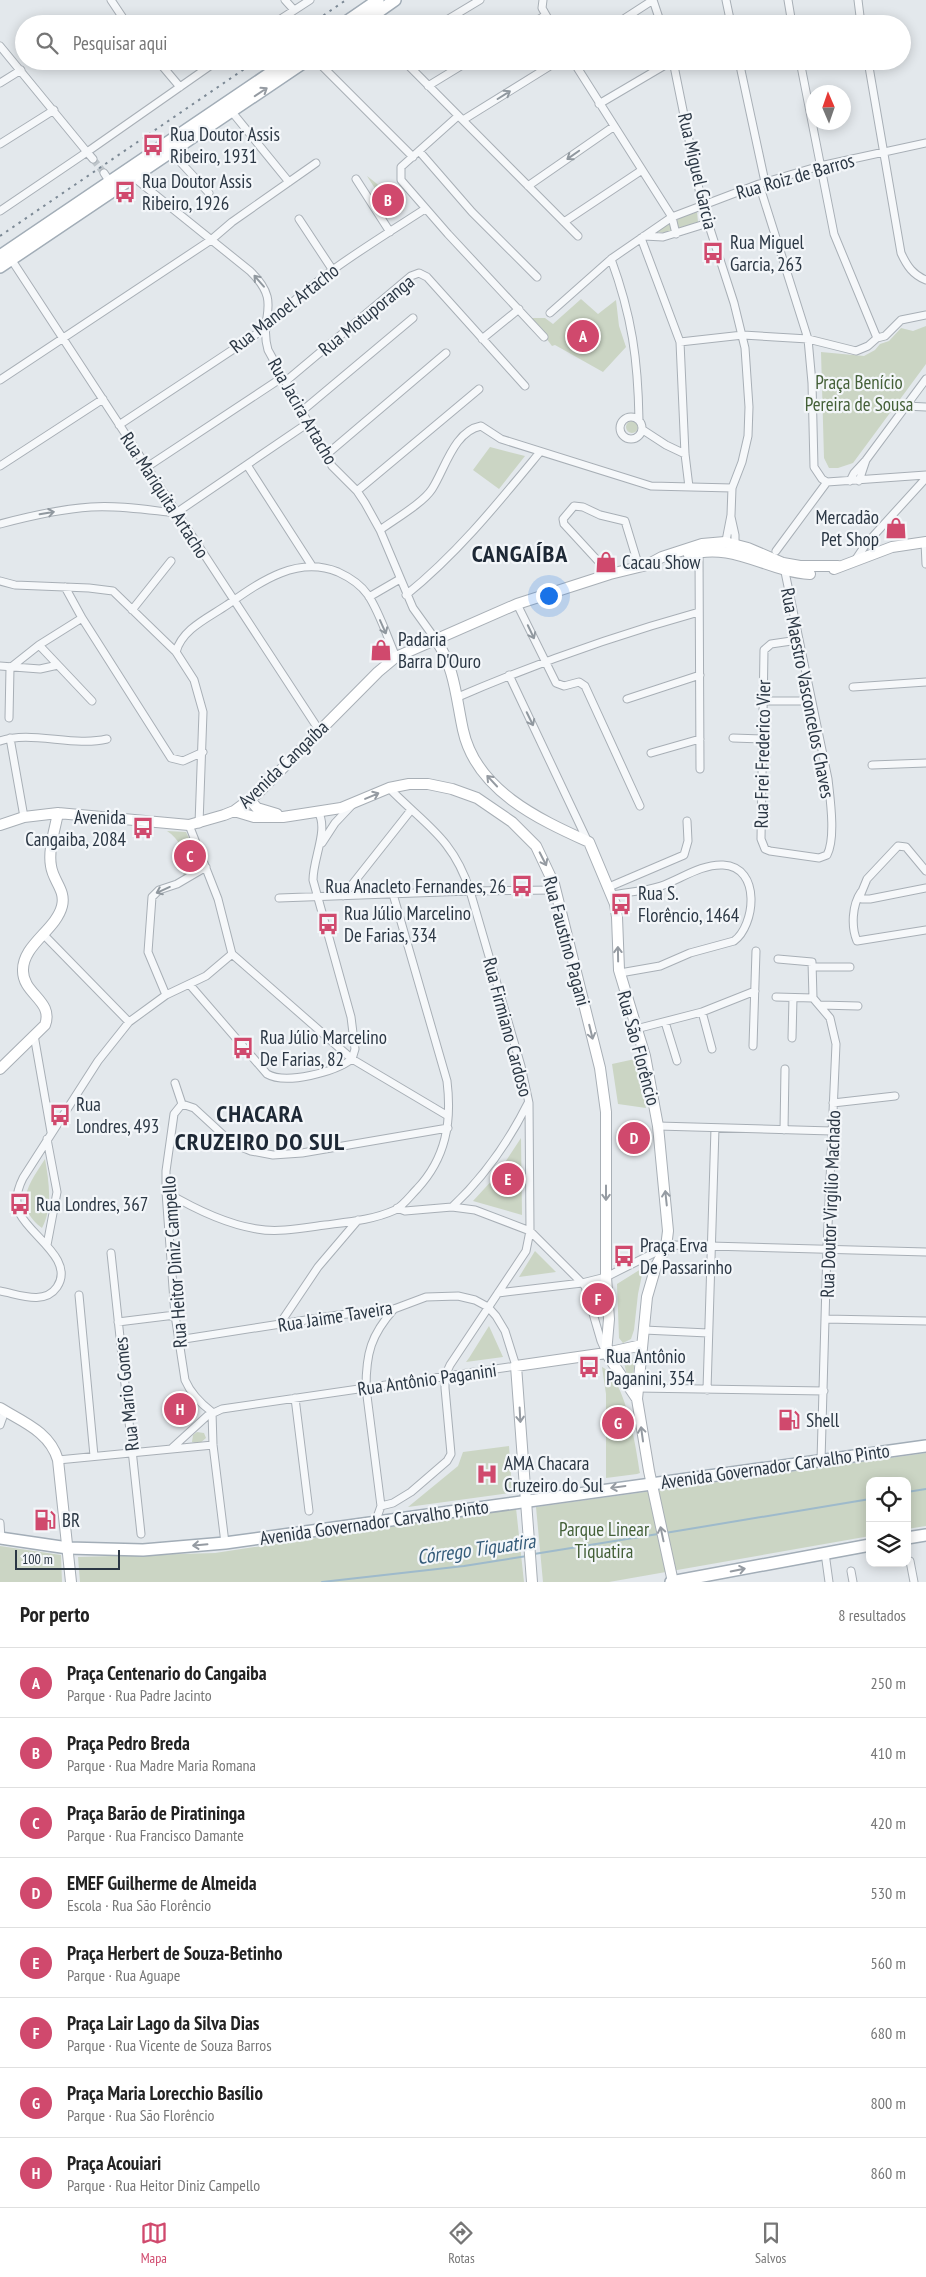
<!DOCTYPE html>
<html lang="pt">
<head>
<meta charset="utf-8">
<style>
  body { margin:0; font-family:"PT Sans Narrow",sans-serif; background:#f6f6f6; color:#222 }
  .controls { position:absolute; right:15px; bottom:15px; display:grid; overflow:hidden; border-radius:10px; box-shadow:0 2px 12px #0003 }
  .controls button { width:45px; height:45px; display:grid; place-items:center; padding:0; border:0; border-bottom:1px solid #e0e0e0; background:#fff; color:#222; font:25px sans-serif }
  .compass { position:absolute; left:806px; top:85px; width:45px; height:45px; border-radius:50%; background:#fff; box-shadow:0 2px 12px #0003; rotate:358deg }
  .scale { position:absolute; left:15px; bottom:12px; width:105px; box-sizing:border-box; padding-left:5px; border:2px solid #2b3744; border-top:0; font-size:14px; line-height:18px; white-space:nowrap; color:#2b3744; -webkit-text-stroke:4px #f3f6f9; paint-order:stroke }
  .you { position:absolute; left:548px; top:595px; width:18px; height:18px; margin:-12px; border:4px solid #fff; border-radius:50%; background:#1a73e8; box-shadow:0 0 0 8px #1a73e833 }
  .badge { display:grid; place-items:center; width:32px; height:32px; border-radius:50%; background:#d0496d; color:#fff; font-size:16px; font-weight:700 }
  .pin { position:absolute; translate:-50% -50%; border:2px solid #fff; box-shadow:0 1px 5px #0006 }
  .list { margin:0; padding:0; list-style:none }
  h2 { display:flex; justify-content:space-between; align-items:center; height:65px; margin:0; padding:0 20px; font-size:21px }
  h2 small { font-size:16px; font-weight:400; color:#767676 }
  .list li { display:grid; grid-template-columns:32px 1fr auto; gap:15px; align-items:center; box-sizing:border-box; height:70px; padding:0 20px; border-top:1px solid #e0e0e0 }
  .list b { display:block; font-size:19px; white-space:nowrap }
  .list p { margin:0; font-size:16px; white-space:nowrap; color:#767676 }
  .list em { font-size:16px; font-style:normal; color:#767676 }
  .icon { flex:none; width:28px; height:28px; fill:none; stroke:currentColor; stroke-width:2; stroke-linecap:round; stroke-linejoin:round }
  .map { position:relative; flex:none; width:926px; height:1582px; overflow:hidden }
  .search { position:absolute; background:#fff; box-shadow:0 2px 12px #0003; left:15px; right:15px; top:15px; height:55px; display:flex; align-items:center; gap:12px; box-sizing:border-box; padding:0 18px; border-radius:28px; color:#767676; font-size:19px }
  .sheet { height:625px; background:#fff }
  nav { display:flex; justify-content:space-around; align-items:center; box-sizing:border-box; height:70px; border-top:1px solid #e0e0e0; background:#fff; font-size:14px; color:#767676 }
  nav a { display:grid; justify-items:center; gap:2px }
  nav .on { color:#d0496d }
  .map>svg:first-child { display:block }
  .green { fill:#cbd5c4 }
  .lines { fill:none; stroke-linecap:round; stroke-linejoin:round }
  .stream { stroke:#9ebacb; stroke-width:2 }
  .street-tunnel { stroke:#bec5ca; stroke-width:7; stroke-dasharray:7 3.5; stroke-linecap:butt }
  .street-casing { stroke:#a8afb6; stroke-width:9 }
  .secondary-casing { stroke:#a8afb6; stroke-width:12 }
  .primary-casing { stroke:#a2adb7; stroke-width:14 }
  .street { stroke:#f6f8fa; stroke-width:7 }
  .secondary { stroke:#fff; stroke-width:10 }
  .primary { stroke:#fff; stroke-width:11 }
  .rail { stroke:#7c8995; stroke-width:2; stroke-dasharray:2.5 5; stroke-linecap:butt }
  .oneway { stroke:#959ba2 }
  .oneway2 { stroke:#90989f }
  .labels { text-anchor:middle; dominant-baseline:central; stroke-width:4.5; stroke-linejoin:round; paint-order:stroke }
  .poi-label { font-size:19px; fill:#2b3744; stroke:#f3f6f9; text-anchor:start }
  .street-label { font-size:19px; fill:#2b3744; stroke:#f3f6f9 }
  .park-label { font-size:19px; fill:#446038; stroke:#f3f6f9 }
  .water-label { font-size:20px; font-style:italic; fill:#345b79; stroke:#f3f6f9 }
  .district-label { font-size:24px; font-weight:bold; letter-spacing:1px; fill:#1d2835; stroke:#f3f6f9 }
</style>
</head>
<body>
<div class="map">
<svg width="926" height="1582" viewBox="0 0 926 1582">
  <rect width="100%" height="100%" fill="#e3e8ec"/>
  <path class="green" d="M367,176L376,183L404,210L393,217Z
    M697,212L698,222L667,233L655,232L680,218Z
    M581,299L598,314L616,300L619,326L626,347L603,372L555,345L552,346L531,318H545L553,324Z
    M926,326V364L853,463L838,468H829L824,458L821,352L864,356L875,350L880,344L889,341L901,328L913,331Z
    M626 427a6 6 0 1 1 12 0a6 6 0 1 1-12 0Z
    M490,447L525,456L499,489L473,470Z
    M167,831L186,832L196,853L198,864L183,878C186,859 184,842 167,831Z
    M635,1059L646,1108L618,1104L612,1064Z
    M521,1138L522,1215L473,1201L496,1176Z
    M45,1159C49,1182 53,1207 42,1228C12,1205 29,1184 45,1159Z
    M535,1251L556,1272L519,1277Z
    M641,1269L643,1270L638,1294L634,1330L631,1339L623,1343L619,1338L617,1284Z
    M489,1326L503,1357L466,1362L469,1358Z
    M635,1360L633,1376H627L624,1362Z
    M602,1367C626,1380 636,1447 640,1473L637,1474L606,1478V1394Z
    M177,1393L181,1401L193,1412L176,1426C169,1415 169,1405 177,1393Z
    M197,1432L204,1433L206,1438L199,1444L192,1442L193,1435Z
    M509,1446L512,1490L510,1493L408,1507L458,1466L463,1452Z
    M926,1453V1526L907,1529V1481H870V1536L609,1582H543L536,1507Z
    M516,1508L524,1582H80L78,1557L215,1553Z
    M0,1546L61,1555L62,1582H0Z"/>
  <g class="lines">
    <path class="stream" d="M907,1492L926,1489
      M665,1533L870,1499
      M534,1554L658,1534
      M322,1582L464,1566L527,1556"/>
    <path class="street-tunnel" d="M93,159L104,173"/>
    <g class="street-casing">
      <path id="street" d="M111,0L127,24
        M285,0L294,10
        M543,0L542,8L551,24
        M726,0L731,24
        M788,0L792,24
        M858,0L861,24
        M273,24L310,0
        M440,24L480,0
        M531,24L546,15
        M616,24L653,0L661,24
        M0,46L87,152L0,211
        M158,61L180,87
        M317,61L413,157
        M404,61L578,236
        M573,61L672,217L676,234
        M673,61L702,204L734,303L745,348L749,407L748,436L742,462L732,488L731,515L725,546
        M739,61L765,182
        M800,61L834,234L877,338
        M868,61L901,253C907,266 913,275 926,280
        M0,83L21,70
        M428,86L469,61
        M599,104L672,61
        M232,112L289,182
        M458,116L401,167V180L448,234L544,337
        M463,120L558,61
        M0,144L54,110
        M419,151L472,212L537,277
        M172,153L209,193
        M93,159L87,152L217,61
        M104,173L110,182
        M132,176L250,271C284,304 258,315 268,350L332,466L357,491L365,503L380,530L413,608L436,640
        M356,179L390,232
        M759,184L808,339L812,383L814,467L822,479L827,482L926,475
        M528,186L613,127
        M299,219L332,269
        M564,222L642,170
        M644,236L663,237L708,223
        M641,238L680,342L685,454L689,487
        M11,259L319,730
        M611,259C632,316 638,360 639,420
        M550,313L611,259L672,217L759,184L820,166L926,143
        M482,339L519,309
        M680,342L743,335L808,339L856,351L868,346L877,338L885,336L901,320L926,315
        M0,380L211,240L232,222L316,163
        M286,381L411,276L419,273L427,277L525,386
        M906,406L926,407
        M302,411L413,318
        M620 428a11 11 0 1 1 22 0a11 11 0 1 1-22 0Z
        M119,425L267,327C313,278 369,245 425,209
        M643,430L666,445L685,454
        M326,455L446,353
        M247,465L312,566
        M0,466L103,399
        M147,467L283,377
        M850,481L854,473L866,460L926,379
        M859,481L866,460
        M357,491L479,389
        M176,513L308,423
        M731,517L735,535V549
        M0,524C30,516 60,509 91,507C119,505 148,510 176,513
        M380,530C395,519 423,503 432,489C445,469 454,431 481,426L501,439L651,486L732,488
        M925,542L926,564
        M776,551L827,482
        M699,552L700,769
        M856,559L866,544L926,478
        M785,572L828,779C830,798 836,838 827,855L819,858L770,851L765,849L761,839L764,650L771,644L798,640
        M610,574L564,524L563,519L574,506L583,507L600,515L625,521L639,567
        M0,581L15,585L89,588L113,591L176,652L194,680L203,712L199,824
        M65,587L82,618L171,758L183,761L203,752
        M406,595C458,553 498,503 540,452
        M369,597L400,579
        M517,604L556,683L564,686L579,682L585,686L640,806
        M132,610L171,561
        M39,645L92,701
        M176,652C182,629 208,618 227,605C260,582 297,555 338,572C349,577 361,585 368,595C380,613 387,637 396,657
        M0,666L40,669L58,665
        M10,668L39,645L82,618
        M509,675L588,842
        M853,687L926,682
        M458,697C537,663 616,635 699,612
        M627,699L700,675
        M763,701H810
        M9,718L10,668
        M10,738L24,817
        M733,738L762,739
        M0,741C30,730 73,747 107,739
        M651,753L700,739
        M872,765L926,763
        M189,825L218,899L232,954
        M322,843L335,823L352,805
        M926,871L906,847L898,846L867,879L860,896L862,899H870L926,888
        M609,887L684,855L688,841L687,821
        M861,892C852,905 851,927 857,941L926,930
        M612,895C628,892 646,891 661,886C681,879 701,864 723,865C762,867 755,926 734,941L690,953L660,966L620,973
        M343,896L411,810
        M279,898L470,891L556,890
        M43,934L129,1022
        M232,954L352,1059L448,1116
        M778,959L812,962L813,998L830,1018L836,1044L827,1248L821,1461
        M813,967H850
        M190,985L267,1074C286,1085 335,1072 352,1059L355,1049L351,1017L313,880C313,858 329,829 318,812
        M166,995L148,952L152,897L159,890L177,884L206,867
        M776,997L813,998
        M820,1005L858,1006
        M702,1012L712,1049
        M665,1022L677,1061
        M636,1029L702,1012L755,991
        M34,1035L51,1132
        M792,1038L793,998
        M753,1046L756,951
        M175,1083L182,1104L194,1108L232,1143L251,1151L273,1155L302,1153L448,1128
        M833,1103L895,1096
        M182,1104L174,1114L166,1171V1192L175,1315L185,1380C191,1394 200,1403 212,1412
        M658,1126L832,1131
        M784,1130L785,1069
        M166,1192C193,1208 225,1224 257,1229C278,1233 303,1228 325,1225C348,1222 373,1220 395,1210C404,1205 410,1196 417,1189C446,1158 452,1122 447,1081L393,894
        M452,1207C485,1176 508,1143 528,1103
        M397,1208L405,1211L452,1207L475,1210L530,1231L585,1286L601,1341L606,1352
        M47,1245L57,1192L47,1139
        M111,1253L141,1534
        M0,1291C18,1294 44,1306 57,1287C75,1260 31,1236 20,1214C14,1202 17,1190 23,1178L98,1061L129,1022L166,995L206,976L232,954
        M498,1293L582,1283L606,1277L666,1247L674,1245L926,1252
        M79,1295L94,1456
        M825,1319L926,1321
        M118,1322L175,1315
        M279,1325L318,1267L358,1220
        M644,1330L708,1333
        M637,1388L824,1391
        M707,1390L715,1128
        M295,1398L309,1511
        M212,1412L213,1445L225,1543
        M0,1425L5,1411
        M172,1448L207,1416L222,1409L516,1366L505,1331L496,1316L488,1307L475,1300L458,1296L426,1297L394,1309L338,1315L178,1340
        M58,1460L213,1445
        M381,1506L393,1503L411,1492L447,1461L451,1454L445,1388V1376L450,1365L526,1251L530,1231L529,1103L521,1066L470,891C453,838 425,825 389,788
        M0,1523L1,1538
        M375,1523L381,1506L366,1388C366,1353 371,1335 394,1309
        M825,1553L829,1582
        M910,1561L914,1582
        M851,1571L853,1582"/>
    </g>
    <g class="secondary-casing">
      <path id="secondary" d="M689,555C732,541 768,572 810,574
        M834,569L892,547L926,542
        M436,640C455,668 456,698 463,730C476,790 538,819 589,842L615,904L617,917L619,970L645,1056L658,1126L668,1231L666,1247L656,1266L647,1297L637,1399L649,1471L673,1582
        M250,800L257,808L277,814
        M234,811L254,817H283L341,808L389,788L409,784H428L452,789L477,798L512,822L536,846L554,884L600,1068L606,1112V1277L609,1319L606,1353L637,1399
        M0,825L24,817L58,813L189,825L224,815L234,811L257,794L378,672L396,657L517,604L610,574L647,565L662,557L702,544L725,542L748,548L783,563L800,566H838
        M0,1069L45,1025C54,1001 23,994 23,971C22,945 56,930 62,906C66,890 53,881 51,866C48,850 55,829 58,813
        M0,1408C23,1422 50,1432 58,1460L71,1582
        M532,1582L516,1366L606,1353L642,1345"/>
    </g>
    <g class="primary-casing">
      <path id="primary" d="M343,24L378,0
        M361,24L395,0
        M0,256L288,61
        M0,267L306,61
        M0,1538L68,1548L143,1550L225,1543L926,1446
        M907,1538L926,1535
        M671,1582L870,1545"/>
    </g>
    <use href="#street" class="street"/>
    <use href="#secondary" class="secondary"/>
    <use href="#primary" class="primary"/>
    <path class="rail" d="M311,24L346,0
      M0,236L256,61"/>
  </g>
  <defs><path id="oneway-shaft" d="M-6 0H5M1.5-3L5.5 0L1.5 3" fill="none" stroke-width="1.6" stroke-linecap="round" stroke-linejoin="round" transform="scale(1.25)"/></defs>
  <g class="oneway">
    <use href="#oneway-shaft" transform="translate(261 92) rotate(-34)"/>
    <use href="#oneway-shaft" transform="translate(492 781) rotate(-133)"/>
    <use href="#oneway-shaft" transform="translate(372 796) rotate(-23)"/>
    <use href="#oneway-shaft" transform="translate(543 859) rotate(63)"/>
    <use href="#oneway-shaft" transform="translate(618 954) rotate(-91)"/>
    <use href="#oneway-shaft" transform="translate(591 1032) rotate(76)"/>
    <use href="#oneway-shaft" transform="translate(606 1193) rotate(90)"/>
    <use href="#oneway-shaft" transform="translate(666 1198) rotate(-96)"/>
    <use href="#oneway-shaft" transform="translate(520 1415) rotate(87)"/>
    <use href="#oneway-shaft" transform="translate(642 1434) rotate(-98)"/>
    <use href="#oneway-shaft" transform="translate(618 1487) rotate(172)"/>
    <use href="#oneway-shaft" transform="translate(662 1534) rotate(-102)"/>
    <use href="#oneway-shaft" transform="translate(200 1545) rotate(175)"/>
    <use href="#oneway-shaft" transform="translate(738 1570) rotate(-11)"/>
  </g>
  <g class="oneway2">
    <use href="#oneway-shaft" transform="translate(504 95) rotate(-32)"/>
    <use href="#oneway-shaft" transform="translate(573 155) rotate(145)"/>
    <use href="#oneway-shaft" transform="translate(259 281) rotate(-131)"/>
    <use href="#oneway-shaft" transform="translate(47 513) rotate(-9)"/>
    <use href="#oneway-shaft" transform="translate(383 627) rotate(66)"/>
    <use href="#oneway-shaft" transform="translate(531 632) rotate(65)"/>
    <use href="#oneway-shaft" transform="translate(530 719) rotate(64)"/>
    <use href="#oneway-shaft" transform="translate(163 890) rotate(156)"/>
  </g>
  <defs>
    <g id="bus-bare" transform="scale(1.725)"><path d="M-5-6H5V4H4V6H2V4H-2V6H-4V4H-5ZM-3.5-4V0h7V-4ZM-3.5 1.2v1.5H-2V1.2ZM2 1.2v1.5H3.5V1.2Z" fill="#d0496d" stroke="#f3f6f9" stroke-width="2.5" paint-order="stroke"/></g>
    <g id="shop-bare" transform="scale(1.725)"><path d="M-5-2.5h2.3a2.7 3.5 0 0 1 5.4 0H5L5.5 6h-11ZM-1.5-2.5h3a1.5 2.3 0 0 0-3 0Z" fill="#d0496d" stroke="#f3f6f9" stroke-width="2.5" paint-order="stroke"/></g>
    <g id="fuel-bare" transform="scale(1.725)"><path d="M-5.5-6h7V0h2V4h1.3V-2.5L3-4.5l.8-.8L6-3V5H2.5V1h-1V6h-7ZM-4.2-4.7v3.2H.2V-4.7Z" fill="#d0496d" stroke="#f3f6f9" stroke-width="2.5" paint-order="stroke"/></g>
    <g id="hospital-bare" transform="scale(1.725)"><path d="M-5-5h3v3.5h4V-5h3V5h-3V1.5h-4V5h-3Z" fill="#d0496d" stroke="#f3f6f9" stroke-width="2.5" paint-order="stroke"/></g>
  </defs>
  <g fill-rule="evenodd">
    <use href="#bus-bare" x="153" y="145"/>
    <use href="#bus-bare" x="125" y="192"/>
    <use href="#bus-bare" x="713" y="253"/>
    <use href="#shop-bare" x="896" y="528"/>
    <use href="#shop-bare" x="606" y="562"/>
    <use href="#shop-bare" x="381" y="650"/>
    <use href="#bus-bare" x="143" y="828"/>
    <use href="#bus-bare" x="522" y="886"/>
    <use href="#bus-bare" x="621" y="904"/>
    <use href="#bus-bare" x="328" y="924"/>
    <use href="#bus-bare" x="243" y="1048"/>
    <use href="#bus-bare" x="60" y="1115"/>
    <use href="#bus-bare" x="20" y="1204"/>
    <use href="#bus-bare" x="624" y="1256"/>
    <use href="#bus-bare" x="589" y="1367"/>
    <use href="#fuel-bare" x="789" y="1420"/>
    <use href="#hospital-bare" x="487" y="1474"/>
    <use href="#fuel-bare" x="45" y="1520"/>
  </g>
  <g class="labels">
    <g class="poi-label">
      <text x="170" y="134">Rua Doutor Assis<tspan x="170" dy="22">Ribeiro, 1931</tspan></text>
      <text x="142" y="181">Rua Doutor Assis<tspan x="142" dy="22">Ribeiro, 1926</tspan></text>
      <text x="730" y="242">Rua Miguel<tspan x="730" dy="22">Garcia, 263</tspan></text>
      <text x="879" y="517" text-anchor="end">Mercadão<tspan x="879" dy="22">Pet Shop</tspan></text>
      <text x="622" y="562">Cacau Show</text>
      <text x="398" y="639">Padaria<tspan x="398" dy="22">Barra D'Ouro</tspan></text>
      <text x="126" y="817" text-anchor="end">Avenida<tspan x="126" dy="22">Cangaiba, 2084</tspan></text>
      <text x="506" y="886" text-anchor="end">Rua Anacleto Fernandes, 26</text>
      <text x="638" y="893">Rua S.<tspan x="638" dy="22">Florêncio, 1464</tspan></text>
      <text x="344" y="913">Rua Júlio Marcelino<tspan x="344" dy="22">De Farias, 334</tspan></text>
      <text x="260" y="1037">Rua Júlio Marcelino<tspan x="260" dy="22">De Farias, 82</tspan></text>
      <text x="76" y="1104">Rua<tspan x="76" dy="22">Londres, 493</tspan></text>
      <text x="36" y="1204">Rua Londres, 367</text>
      <text x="640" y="1245">Praça Erva<tspan x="640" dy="22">De Passarinho</tspan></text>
      <text x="606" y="1356">Rua Antônio<tspan x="606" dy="22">Paganini, 354</tspan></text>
      <text x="806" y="1420">Shell</text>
      <text x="504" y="1463">AMA Chacara<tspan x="504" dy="22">Cruzeiro do Sul</tspan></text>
      <text x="62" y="1520">BR</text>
    </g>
    <g class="street-label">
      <text transform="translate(698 171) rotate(77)">Rua Miguel Garcia</text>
      <text transform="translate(795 176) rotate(-16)">Rua Roiz de Barros</text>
      <text transform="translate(284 308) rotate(-38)">Rua Manoel Artacho</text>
      <text transform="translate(366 315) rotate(-39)">Rua Motuporanga</text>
      <text transform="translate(303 411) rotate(60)">Rua Jacira Artacho</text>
      <text transform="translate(165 495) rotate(57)">Rua Mariquita Artacho</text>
      <text transform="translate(808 693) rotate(79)">Rua Maestro Vasconcelos Chaves</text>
      <text transform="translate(762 754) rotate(-89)">Rua Frei Frederico Vier</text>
      <text transform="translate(283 764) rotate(-44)">Avenida Cangaíba</text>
      <text transform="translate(567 941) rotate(75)">Rua Faustino Pagani</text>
      <text transform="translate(508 1027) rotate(75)">Rua Firmiano Cardoso</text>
      <text transform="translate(639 1048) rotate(75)">Rua São Florêncio</text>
      <text transform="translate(830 1204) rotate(-88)">Rua Doutor Virgílio Machado</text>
      <text transform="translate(174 1262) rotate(-94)">Rua Heitor Diniz Campello</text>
      <text transform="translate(335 1316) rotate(-9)">Rua Jaime Taveira</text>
      <text transform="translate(427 1379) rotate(-8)">Rua Antônio Paganini</text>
      <text transform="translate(126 1394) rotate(-96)">Rua Mario Gomes</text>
      <text transform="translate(775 1466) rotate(-8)">Avenida Governador Carvalho Pinto</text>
      <text transform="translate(374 1522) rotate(-8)">Avenida Governador Carvalho Pinto</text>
    </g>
    <g class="park-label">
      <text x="859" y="382">Praça Benício<tspan x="859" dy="22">Pereira de Sousa</tspan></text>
      <text x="604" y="1529">Parque Linear<tspan x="604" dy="22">Tiquatira</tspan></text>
    </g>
    <g class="water-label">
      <text transform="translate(476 1549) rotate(-8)">Córrego Tiquatira</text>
    </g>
    <g class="district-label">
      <text x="520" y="553">CANGAÍBA</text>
      <text x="260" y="1113">CHACARA<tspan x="260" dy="28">CRUZEIRO DO SUL</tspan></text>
    </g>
  </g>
</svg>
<div class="controls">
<button><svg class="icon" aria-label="locate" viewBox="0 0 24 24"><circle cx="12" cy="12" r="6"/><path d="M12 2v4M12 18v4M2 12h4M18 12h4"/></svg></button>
<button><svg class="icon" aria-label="layers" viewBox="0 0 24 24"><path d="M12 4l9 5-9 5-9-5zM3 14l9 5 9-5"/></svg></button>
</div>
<svg class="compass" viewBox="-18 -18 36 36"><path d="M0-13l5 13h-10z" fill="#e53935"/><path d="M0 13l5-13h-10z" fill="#767676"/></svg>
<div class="scale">100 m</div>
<div class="you"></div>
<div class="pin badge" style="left:583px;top:336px">A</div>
<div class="pin badge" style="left:388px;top:200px">B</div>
<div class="pin badge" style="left:190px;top:856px">C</div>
<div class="pin badge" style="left:634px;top:1138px">D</div>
<div class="pin badge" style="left:508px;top:1179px">E</div>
<div class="pin badge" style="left:598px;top:1299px">F</div>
<div class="pin badge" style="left:618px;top:1423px">G</div>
<div class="pin badge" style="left:180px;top:1409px">H</div>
<div class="search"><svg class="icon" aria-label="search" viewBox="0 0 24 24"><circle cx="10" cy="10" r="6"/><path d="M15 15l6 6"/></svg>Pesquisar aqui</div>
</div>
<section class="sheet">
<h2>Por perto<small>8 resultados</small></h2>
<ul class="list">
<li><span class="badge">A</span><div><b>Praça Centenario do Cangaiba</b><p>Parque · Rua Padre Jacinto</p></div><em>250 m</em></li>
<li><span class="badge">B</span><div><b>Praça Pedro Breda</b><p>Parque · Rua Madre Maria Romana</p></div><em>410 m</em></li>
<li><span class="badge">C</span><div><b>Praça Barão de Piratininga</b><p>Parque · Rua Francisco Damante</p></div><em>420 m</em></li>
<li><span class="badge">D</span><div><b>EMEF Guilherme de Almeida</b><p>Escola · Rua São Florêncio</p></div><em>530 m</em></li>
<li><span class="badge">E</span><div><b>Praça Herbert de Souza-Betinho</b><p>Parque · Rua Aguape</p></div><em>560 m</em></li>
<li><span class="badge">F</span><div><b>Praça Lair Lago da Silva Dias</b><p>Parque · Rua Vicente de Souza Barros</p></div><em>680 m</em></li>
<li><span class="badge">G</span><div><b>Praça Maria Lorecchio Basílio</b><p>Parque · Rua São Florêncio</p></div><em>800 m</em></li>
<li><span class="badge">H</span><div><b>Praça Acouiari</b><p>Parque · Rua Heitor Diniz Campello</p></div><em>860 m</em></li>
</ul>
</section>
<nav>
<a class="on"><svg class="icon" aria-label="map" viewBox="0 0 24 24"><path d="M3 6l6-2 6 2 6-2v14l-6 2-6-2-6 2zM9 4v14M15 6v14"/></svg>Mapa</a>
<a><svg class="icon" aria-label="directions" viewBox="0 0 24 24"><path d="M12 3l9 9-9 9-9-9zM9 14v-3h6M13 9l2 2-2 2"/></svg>Rotas</a>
<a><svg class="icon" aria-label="saved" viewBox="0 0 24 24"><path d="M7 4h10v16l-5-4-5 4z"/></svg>Salvos</a>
</nav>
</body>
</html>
